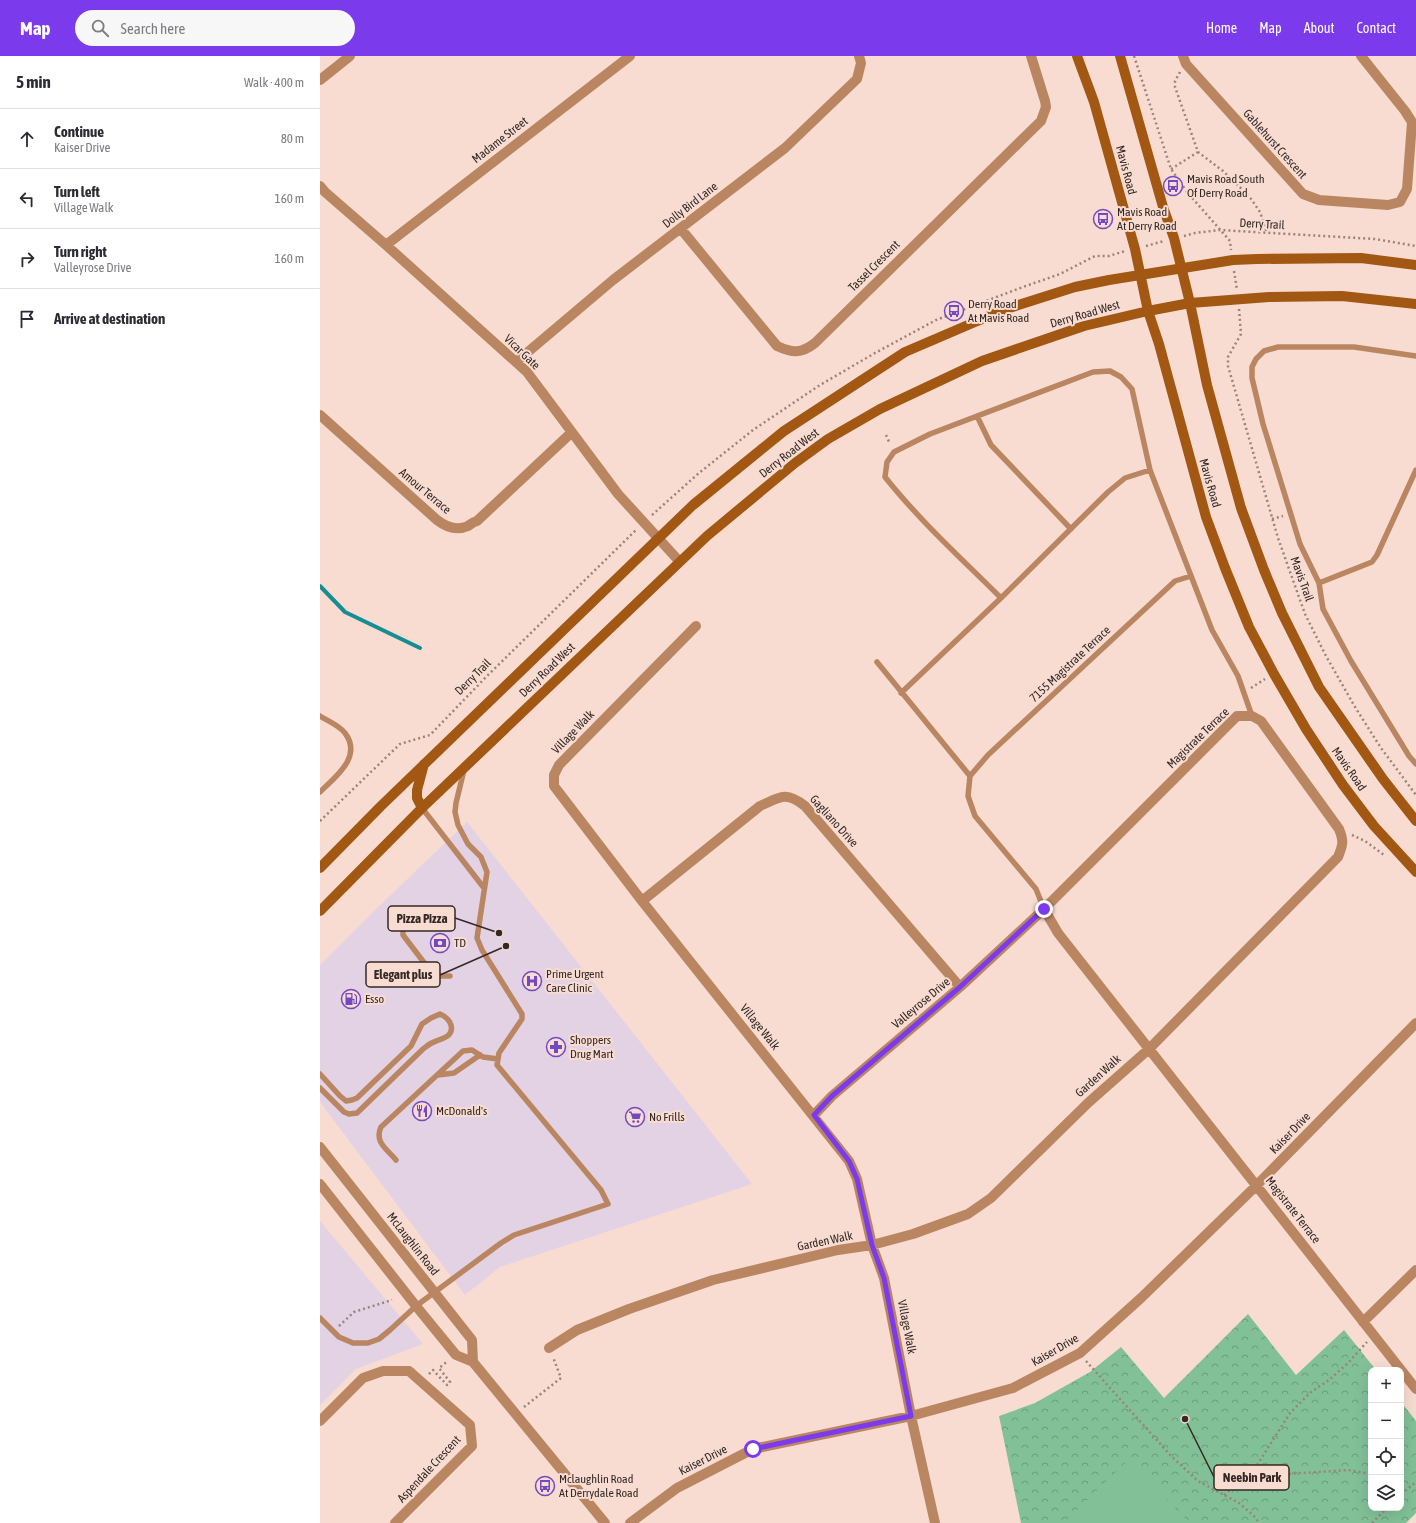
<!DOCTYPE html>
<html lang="en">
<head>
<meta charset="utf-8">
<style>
  body { margin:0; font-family:"Asap Condensed",sans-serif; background:#f7f7f7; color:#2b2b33 }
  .controls { position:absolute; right:12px; bottom:12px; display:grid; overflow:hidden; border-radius:8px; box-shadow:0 4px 16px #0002 }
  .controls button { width:36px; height:36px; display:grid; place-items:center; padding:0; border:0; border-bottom:1px solid #e1e1e2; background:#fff; color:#2b2b33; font:20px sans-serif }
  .stop { position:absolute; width:12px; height:12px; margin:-9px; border:3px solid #7c3aed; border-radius:50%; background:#fff }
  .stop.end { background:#7c3aed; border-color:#fff; box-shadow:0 1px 4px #0008 }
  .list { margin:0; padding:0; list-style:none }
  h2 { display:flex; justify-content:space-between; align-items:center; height:52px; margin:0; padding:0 16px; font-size:17px }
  h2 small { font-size:13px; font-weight:400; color:#7c7c81 }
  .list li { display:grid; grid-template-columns:26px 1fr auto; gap:12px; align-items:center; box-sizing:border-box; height:60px; padding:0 16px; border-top:1px solid #e1e1e2 }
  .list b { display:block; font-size:15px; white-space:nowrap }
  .list p { margin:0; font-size:13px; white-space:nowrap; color:#7c7c81 }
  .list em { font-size:13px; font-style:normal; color:#7c7c81 }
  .icon { flex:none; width:22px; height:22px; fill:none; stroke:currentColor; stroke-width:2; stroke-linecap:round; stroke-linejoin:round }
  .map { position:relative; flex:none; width:1096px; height:1467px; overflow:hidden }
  header { display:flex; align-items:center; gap:24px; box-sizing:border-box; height:56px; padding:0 20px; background:#7c3aed; color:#fff }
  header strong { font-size:19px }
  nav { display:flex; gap:22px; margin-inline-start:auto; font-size:14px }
  .search { width:280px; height:36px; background:#f7f7f7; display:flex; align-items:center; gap:10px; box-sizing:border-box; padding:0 14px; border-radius:22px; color:#7c7c81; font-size:15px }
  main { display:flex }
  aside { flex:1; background:#fff }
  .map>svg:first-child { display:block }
  .commercial { fill:#e3d2e4 }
  .park { fill:url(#park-crowns) }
  .pitch { fill:#82c198 }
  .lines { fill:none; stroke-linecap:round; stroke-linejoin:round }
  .stream { stroke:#148e92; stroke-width:4 }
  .path { stroke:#98847d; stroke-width:2.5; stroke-dasharray:2 3; stroke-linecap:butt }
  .service { stroke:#ba8662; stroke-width:5.5 }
  .minor { stroke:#ba8662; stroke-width:10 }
  .tertiary { stroke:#ba8662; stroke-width:10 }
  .secondary { stroke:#a25713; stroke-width:10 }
  .route { stroke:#7c3aed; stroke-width:5 }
  .labels { text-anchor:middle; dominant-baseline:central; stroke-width:4; stroke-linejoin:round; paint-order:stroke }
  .street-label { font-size:12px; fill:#332825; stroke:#f8dcd1 }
  .poi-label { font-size:12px; fill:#332825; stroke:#f8dcd1; text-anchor:start }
  .leader { fill:none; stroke:#332825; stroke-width:1.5 }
  .callout-dot { fill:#332825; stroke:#f8dcd1; stroke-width:1.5 }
  .callout { fill:#f8dcd1; stroke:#332825; stroke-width:1.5 }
  .callout-label { font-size:13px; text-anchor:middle; font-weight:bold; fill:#332825 }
</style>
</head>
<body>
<header>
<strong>Map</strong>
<div class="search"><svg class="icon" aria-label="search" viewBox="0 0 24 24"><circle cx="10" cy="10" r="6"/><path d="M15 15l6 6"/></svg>Search here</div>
<nav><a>Home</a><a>Map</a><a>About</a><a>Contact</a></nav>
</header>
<main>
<aside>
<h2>5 min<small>Walk · 400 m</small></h2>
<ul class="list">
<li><svg class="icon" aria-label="ahead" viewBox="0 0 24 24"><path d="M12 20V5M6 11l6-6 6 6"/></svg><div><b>Continue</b><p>Kaiser Drive</p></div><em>80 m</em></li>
<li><svg class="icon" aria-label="left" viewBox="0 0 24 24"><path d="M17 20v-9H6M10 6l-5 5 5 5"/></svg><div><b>Turn left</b><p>Village Walk</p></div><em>160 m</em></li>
<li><svg class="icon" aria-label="right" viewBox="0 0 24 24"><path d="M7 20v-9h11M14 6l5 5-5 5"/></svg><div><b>Turn right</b><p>Valleyrose Drive</p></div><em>160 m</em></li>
<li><svg class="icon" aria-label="arrive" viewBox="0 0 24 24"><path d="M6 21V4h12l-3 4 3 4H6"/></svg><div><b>Arrive at destination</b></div></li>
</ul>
</aside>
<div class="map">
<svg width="1096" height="1467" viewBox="0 0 1096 1467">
  <defs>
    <pattern id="park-crowns" width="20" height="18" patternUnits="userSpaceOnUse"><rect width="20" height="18" fill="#82c198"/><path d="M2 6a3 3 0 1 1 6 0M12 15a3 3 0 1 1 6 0" fill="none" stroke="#6b9d7c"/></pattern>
  </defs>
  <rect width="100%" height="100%" fill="#f8dcd1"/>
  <path class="commercial" d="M147,766L432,1128L180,1211L145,1239L0,1046V909L53,856Z
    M0,1165L103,1288L36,1313L0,1349Z"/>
  <path class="park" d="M928,1258L976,1319L1024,1274L1056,1314H1051V1452H1081V1346L1096,1365V1457L1086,1467H701L679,1360L715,1347L770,1316L801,1291L844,1342Z"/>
  <path class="pitch" d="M808,1404L870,1467H744Z"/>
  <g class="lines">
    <path class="stream" d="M0,530L25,556L100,592"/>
    <path class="path" d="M814,0L851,113L867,136L910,185L911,194
      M860,16L855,25V31L878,96L903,115L929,140L940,156L947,177
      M851,113L878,96
      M864,180L875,177L900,174L1055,183L1096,190
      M826,190L844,185
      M914,215L917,234
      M919,253L921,278L908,301V310L958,482L985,558L1006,600L1035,651L1061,692L1096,739
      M566,379L570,388
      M332,459L379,417L433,374L500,329L555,297L616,264L703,231L740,218L775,200H789L805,195
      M952,463L963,460
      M931,632L945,623
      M0,765L80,688L110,679L166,621L316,474
      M1032,779L1045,785L1064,799
      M19,1270L34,1256L72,1244
      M766,1305L852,1401L878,1425L919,1447L935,1461L939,1467
      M109,1318L113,1314L127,1329L130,1326L119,1312L128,1305
      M204,1351L241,1322L233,1301
      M934,1414L967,1418L1028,1414L1051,1418
      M1081,1432L1085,1434
      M1081,1438L1096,1426
      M904,1439L934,1414L970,1357L991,1336L1009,1324L1028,1307L1047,1286
      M1052,1467L1067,1452"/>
    <path class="service" d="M657,360L671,389L751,473
      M1096,414L1057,499L1052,506L999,527L1003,553L1031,605L1089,700L1096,708
      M999,527L980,488L943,368L932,322V311L936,303L944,295L958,291H1034L1096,300
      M681,542C642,503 600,465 565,421L567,406L574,396L610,378L773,316L790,315L801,321L812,333L830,414L892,574L918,620L932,660
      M557,606L650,720
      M581,637L681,542L788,436L805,422L830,414
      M0,660C8,665 20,670 25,677C43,701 15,721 0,736
      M102,752L164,832
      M724,853L716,833L655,760L648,740L650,720L668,699L855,525L871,520
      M86,862L83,873V879L112,917L116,920H130
      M0,1018L20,1040L26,1045L32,1044L37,1042L91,990L102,968L111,962L120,958C125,960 129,963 131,969C134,981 122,982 114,986C110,987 106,991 103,993L37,1057L29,1058L24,1056L0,1032
      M118,1019L134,1017L160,999
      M76,1104C67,1093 54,1086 61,1071L143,995L152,994L163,1001L178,1003
      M0,1262L19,1281L33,1287H48L59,1283L70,1274L96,1250L181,1187L194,1179L288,1148L281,1134L177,1009L179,997L202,963V958L162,894L157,882L167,816L161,801L148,788L138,769L135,756L136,747L144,714"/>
    <path class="minor" d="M863,0L866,8L983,138L999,144L1068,149L1080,146L1087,133L1092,66L1085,55L1041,0
      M0,24L30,0
      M0,130L5,136L66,189L207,316L298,438L359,505
      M361,173L457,290C472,297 481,298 495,287L721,65L726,51L725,45L711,0
      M66,189L310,0
      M196,306L293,224L465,92L537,23L541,7L539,0
      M0,359L117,464C126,471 137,475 148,470C151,468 153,466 157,465L251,377
      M376,570L239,709L234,719V730L322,845L529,1105L537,1123L552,1189L564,1222L591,1360L615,1467
      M322,845L440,750C461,741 465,735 485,750L640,931
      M724,853L738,877L1096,1333
      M1043,1266L1096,1214
      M229,1292L257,1274L309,1253L393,1224L518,1194L552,1189L593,1178L648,1158L671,1142L769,1046L829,993L1018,801C1023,789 1024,785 1019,773L941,665L932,660H917L724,853L640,931L512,1040L494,1059
      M0,1365L43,1322L63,1315H89L150,1369L152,1390L75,1467
      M310,1467L357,1432L433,1393L591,1360L693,1332L760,1297L821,1242L937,1129L1096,967"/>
    <path class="tertiary" d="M0,1091L152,1284L153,1306
      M0,1128L96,1250L136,1299L153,1306L285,1467"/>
    <path class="secondary" d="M757,0L774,46L815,193L828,255L839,288L886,461L905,512L929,571L954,618L986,673L1023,729L1054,770L1096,816
      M800,0L843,151L854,182L870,247L887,329L921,452L944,514L962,557L999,631L1063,723L1096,765
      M102,752L97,742V734L104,708
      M0,812L61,750L373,449L464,375L585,296L683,254L755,231L789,224L913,204L937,203L1041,202L1096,209
      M0,855L102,752L387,480L475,407L508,383L560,353L662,305L764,270L828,255L870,247L949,241L1022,240L1096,248"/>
  </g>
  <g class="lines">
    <path class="route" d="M433,1393L591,1360L564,1222L552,1189L537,1123L529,1105L494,1059L512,1040L640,931L724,853"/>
  </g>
  <defs>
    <g id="bus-ring" transform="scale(1)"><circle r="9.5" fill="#f8dcd1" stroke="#714ac3" stroke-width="1.5"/><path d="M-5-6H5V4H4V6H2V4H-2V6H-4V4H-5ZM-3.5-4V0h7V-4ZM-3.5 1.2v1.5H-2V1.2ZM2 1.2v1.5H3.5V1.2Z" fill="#714ac3"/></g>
    <g id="bank-ring" transform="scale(1)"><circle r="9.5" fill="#f8dcd1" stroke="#714ac3" stroke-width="1.5"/><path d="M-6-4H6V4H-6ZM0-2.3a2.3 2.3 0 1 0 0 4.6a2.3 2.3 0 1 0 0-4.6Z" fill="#714ac3"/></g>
    <g id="hospital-ring" transform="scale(1)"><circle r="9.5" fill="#f8dcd1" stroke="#714ac3" stroke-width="1.5"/><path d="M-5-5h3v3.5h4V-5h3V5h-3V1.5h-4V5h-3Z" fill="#714ac3"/></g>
    <g id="fuel-ring" transform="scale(1)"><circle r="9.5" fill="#f8dcd1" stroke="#714ac3" stroke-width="1.5"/><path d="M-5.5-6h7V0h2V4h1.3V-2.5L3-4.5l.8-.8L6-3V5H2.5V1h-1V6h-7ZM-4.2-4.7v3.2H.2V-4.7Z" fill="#714ac3"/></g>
    <g id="pharmacy-ring" transform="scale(1)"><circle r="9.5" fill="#f8dcd1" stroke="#714ac3" stroke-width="1.5"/><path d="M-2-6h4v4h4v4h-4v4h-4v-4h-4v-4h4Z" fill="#714ac3"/></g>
    <g id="restaurant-ring" transform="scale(1)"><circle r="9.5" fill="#f8dcd1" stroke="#714ac3" stroke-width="1.5"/><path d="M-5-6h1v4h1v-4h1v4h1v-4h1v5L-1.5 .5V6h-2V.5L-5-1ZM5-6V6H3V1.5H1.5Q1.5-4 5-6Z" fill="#714ac3"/></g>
    <g id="supermarket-ring" transform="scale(1)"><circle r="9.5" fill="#f8dcd1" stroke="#714ac3" stroke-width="1.5"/><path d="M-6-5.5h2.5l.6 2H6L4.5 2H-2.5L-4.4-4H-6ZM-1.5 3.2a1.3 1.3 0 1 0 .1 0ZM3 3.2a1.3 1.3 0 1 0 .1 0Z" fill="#714ac3"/></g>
  </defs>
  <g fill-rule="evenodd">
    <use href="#bus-ring" x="853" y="130"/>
    <use href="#bus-ring" x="783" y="163"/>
    <use href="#bus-ring" x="634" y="255"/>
    <use href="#bank-ring" x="120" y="887"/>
    <use href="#hospital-ring" x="212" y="925"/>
    <use href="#fuel-ring" x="31" y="943"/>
    <use href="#pharmacy-ring" x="236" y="991"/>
    <use href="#restaurant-ring" x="102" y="1055"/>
    <use href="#supermarket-ring" x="315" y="1061"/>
    <use href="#bus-ring" x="225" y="1430"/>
  </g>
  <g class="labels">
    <g class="street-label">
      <text transform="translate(180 84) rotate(-38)">Madame Street</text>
      <text transform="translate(955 88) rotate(48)">Gablehurst Crescent</text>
      <text transform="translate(806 114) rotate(75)">Mavis Road</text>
      <text transform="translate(370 149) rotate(-38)">Dolly Bird Lane</text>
      <text transform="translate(942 168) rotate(3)">Derry Trail</text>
      <text transform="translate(554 210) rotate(-45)">Tassel Crescent</text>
      <text transform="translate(765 258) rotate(-16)">Derry Road West</text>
      <text transform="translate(202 296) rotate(44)">Vicar Gate</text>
      <text transform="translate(469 397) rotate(-38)">Derry Road West</text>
      <text transform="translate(890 427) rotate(74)">Mavis Road</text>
      <text transform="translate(105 435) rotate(40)">Amour Terrace</text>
      <text transform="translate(982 523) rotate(70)">Mavis Trail</text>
      <text transform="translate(750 608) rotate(-43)">7155 Magistrate Terrace</text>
      <text transform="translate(227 614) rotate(-44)">Derry Road West</text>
      <text transform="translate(153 621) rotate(-45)">Derry Trail</text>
      <text transform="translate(253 676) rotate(-46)">Village Walk</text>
      <text transform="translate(878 682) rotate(-44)">Magistrate Terrace</text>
      <text transform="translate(1029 713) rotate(55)">Mavis Road</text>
      <text transform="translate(514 765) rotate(48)">Gagliano Drive</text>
      <text transform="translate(601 947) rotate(-40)">Valleyrose Drive</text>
      <text transform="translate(440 971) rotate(51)">Village Walk</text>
      <text transform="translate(778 1020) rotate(-42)">Garden Walk</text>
      <text transform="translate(970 1077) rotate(-46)">Kaiser Drive</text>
      <text transform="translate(973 1154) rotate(52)">Magistrate Terrace</text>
      <text transform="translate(505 1185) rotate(-12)">Garden Walk</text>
      <text transform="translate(93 1188) rotate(52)">McLaughlin Road</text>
      <text transform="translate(587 1271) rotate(79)">Village Walk</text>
      <text transform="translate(735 1294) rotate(-30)">Kaiser Drive</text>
      <text transform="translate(383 1404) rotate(-27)">Kaiser Drive</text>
      <text transform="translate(109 1413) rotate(-47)">Aspendale Crescent</text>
    </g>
    <g class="poi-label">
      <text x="867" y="123">Mavis Road South<tspan x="867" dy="14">Of Derry Road</tspan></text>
      <text x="797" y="156">Mavis Road<tspan x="797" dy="14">At Derry Road</tspan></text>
      <text x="648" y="248">Derry Road<tspan x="648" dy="14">At Mavis Road</tspan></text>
      <text x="134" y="887">TD</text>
      <text x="226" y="918">Prime Urgent<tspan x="226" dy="14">Care Clinic</tspan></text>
      <text x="45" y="943">Esso</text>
      <text x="250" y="984">Shoppers<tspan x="250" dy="14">Drug Mart</tspan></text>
      <text x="116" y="1055">McDonald's</text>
      <text x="329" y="1061">No Frills</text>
      <text x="239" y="1423">Mclaughlin Road<tspan x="239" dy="14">At Derrydale Road</tspan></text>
    </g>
  </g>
  <path class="leader" d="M179 877L135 862M186 890L120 919M865 1363L894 1421"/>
  <g class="callout-dot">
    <circle cx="179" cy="877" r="4"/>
    <circle cx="186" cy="890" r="4"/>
    <circle cx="865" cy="1363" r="4"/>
  </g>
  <g class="callout">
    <rect x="68" y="850" width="67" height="25" rx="4"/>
    <rect x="46" y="906" width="74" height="25" rx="4"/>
    <rect x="894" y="1409" width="75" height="25" rx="4"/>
  </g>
  <g class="callout-label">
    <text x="102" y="867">Pizza Pizza</text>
    <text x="83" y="923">Elegant plus</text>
    <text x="932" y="1426">Neebin Park</text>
  </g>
</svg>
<div class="controls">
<button>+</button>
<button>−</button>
<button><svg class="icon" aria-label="locate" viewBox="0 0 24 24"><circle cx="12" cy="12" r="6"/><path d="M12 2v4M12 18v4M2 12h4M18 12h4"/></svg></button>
<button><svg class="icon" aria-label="layers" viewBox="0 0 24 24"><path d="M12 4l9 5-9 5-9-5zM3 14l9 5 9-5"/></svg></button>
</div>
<div class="stop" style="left:433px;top:1393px"></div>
<div class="stop end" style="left:724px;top:853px"></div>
</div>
</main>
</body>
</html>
